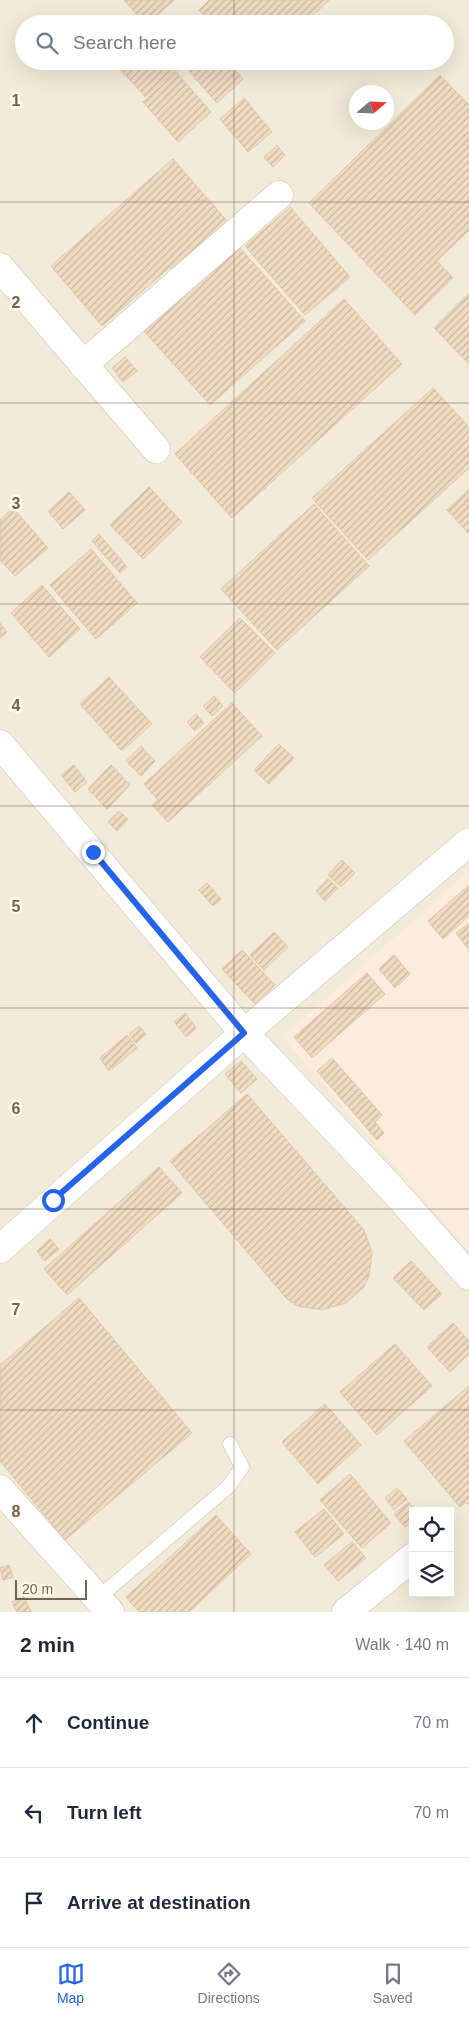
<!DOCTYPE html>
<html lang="en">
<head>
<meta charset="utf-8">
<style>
  body { margin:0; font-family:Helvetica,sans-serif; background:#f6f6f7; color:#1f2937 }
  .controls { position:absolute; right:15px; bottom:15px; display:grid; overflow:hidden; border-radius:0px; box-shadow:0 5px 20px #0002 }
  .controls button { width:45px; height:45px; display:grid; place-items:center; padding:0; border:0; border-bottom:1px solid #e0e1e3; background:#fff; color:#1f2937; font:25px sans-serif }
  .compass { position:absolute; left:349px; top:85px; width:45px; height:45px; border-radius:50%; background:#fff; box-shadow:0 5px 20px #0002; rotate:71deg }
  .scale { position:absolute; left:15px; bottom:12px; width:72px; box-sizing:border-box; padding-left:5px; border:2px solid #75624e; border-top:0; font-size:14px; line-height:18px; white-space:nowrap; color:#75624e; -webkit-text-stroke:4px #fefbf0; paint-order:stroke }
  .stop { position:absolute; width:15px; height:15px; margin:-11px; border:4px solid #2563eb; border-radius:50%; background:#fff }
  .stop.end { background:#2563eb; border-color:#fff; box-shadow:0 1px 5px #0008 }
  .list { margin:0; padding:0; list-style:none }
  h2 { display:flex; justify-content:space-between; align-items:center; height:65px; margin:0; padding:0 20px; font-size:21px }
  h2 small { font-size:16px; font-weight:400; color:#747a83 }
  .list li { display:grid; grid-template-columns:32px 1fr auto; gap:15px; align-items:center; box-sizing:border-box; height:90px; padding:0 20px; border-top:1px solid #e0e1e3 }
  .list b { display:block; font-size:19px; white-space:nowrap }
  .list em { font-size:16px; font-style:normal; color:#747a83 }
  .icon { flex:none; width:28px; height:28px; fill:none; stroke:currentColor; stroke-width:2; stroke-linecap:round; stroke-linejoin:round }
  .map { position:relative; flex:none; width:469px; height:1612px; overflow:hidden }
  .search { position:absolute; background:#fff; box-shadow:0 5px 20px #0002; left:15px; right:15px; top:15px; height:55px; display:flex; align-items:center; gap:12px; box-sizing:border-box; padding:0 18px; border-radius:28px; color:#747a83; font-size:19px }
  .sheet { height:335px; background:#fff }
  nav { display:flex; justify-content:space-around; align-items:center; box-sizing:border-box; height:70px; border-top:1px solid #e0e1e3; background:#fff; font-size:14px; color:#747a83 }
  nav a { display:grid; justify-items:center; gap:2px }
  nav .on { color:#2563eb }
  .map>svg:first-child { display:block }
  .residential { fill:#f3ebd9; fill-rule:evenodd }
  .commercial { fill:#fbecde }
  .building { fill:url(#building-hatch); stroke:#e1c5a4 }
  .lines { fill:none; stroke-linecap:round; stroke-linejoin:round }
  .service-casing { stroke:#cdc1b0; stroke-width:15 }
  .minor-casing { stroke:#cdc1b0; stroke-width:29 }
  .tertiary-casing { stroke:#cdc1b0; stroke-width:29 }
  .service { stroke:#fff; stroke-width:14 }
  .minor { stroke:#fff; stroke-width:28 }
  .tertiary { stroke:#fff; stroke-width:28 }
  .route { stroke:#2563eb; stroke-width:6 }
  .grid { fill:none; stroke:#75624e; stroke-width:1; stroke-opacity:0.55 }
  .grid-label { font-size:16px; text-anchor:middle; font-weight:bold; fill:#75624e; stroke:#fefbf0; stroke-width:5; stroke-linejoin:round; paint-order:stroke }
</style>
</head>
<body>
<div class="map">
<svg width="469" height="1612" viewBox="0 0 469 1612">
  <defs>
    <pattern id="building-hatch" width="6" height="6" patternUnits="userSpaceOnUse" patternTransform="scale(1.25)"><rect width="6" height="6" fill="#f0dcc3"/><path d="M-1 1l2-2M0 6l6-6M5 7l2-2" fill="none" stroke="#c7b6a1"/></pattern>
  </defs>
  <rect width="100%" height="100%" fill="#fcf8ea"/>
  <path class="residential" d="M0,0H469V1612H0ZM24,24H445V61H24ZM356,92H386V122H356ZM413,1511H450V1593H413Z"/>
  <path class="commercial" d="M465,875L469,879V1250L282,1037Z"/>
  <path class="building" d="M124,0H174L148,24H145Z
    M209,0H329L304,24H212L199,10Z
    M113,61H171L178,69L145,97Z
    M180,61H227L243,79L217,103Z
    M247,61H264L255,70Z
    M176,72L211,112L178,142L143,102Z
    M440,75L469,105V230L437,261L453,278L415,315L309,203Z
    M244,98L272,132L248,152L220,119Z
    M277,145L285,155L273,167L264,157Z
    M173,159L228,222L173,271L170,267L102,326L51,266Z
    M290,207L350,277L305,315L245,246Z
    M239,247L305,321L210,405L144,331Z
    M469,293V364L434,328Z
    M344,299L402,364L232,518L175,454Z
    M125,357L137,371L123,382L112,368Z
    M433,388L469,427V468L368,560L312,498Z
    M149,487L182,522L143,559L110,525Z
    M469,489V534L447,510Z
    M69,492L85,510L63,529L48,511Z
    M314,504L369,566L277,650L221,589Z
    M13,508L48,548L15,576L0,560V520Z
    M99,534L127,567L120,573L92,541Z
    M91,549L137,603L96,639L50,585Z
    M42,585L80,629L49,657L11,613Z
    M240,618L275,653L235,693L200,657Z
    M0,623L7,632L0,638Z
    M109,677L152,724L122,751L80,704Z
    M214,696L223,706L212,716L203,706Z
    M232,703L262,736L168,822L152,805L158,800L144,784Z
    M196,714L204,723L195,731L187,722Z
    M279,744L294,758L269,784L254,770Z
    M141,746L155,761L141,776L126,761Z
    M74,765L87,782L75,792L61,775Z
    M111,765L130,785L107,809L88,789Z
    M119,811L128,819L117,831L108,822Z
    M342,860L355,873L341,887L328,875Z
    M328,879L338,888L325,901L316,891Z
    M207,883L221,899L213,906L199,890Z
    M469,885V916L443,939L428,921Z
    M469,923V950L456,933Z
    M274,932L288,947L264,970L250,955Z
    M242,950L275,985L255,1004L222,969Z
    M394,955L410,974L395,988L379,969Z
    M367,973L385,994L312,1058L294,1037Z
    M185,1013L196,1028L186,1037L174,1022Z
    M139,1026L146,1034L136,1043L129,1034Z
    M127,1035L137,1048L109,1071L100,1058Z
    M332,1058L382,1115L375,1122L384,1133L377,1140L317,1071Z
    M241,1061L257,1079L241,1093L225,1074Z
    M247,1094L364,1230L372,1253L369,1276L364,1287L346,1303L322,1310L298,1306L287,1299L170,1161Z
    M159,1167L182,1193L67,1295L44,1269Z
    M50,1239L59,1249L45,1261L37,1251Z
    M411,1261L442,1294L424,1310L393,1278Z
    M79,1298L192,1433L65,1540L0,1461V1365Z
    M453,1323L469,1341V1354L450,1372L427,1347Z
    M395,1344L432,1386L377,1435L340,1392Z
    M469,1386V1506L466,1502L460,1507L404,1441Z
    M325,1404L361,1445L318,1484L282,1442Z
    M350,1474L391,1523L362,1548L320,1500Z
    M397,1488L407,1499L394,1510L385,1498Z
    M409,1502L416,1511H413V1521L405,1527L394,1514Z
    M324,1509L344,1534L315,1557L295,1532Z
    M216,1515L251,1554L189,1612H139L126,1597Z
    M352,1542L366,1558L338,1581L324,1565Z
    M9,1565L13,1577L3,1580L0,1568Z
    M24,1597L31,1611L17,1612L12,1602Z"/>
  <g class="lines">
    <g class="service-casing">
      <path id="service" d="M98,1598L229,1486L242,1467L230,1444"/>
    </g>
    <g class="minor-casing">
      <path id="minor" d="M0,267L156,449
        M83,365L279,195
        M0,744L244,1033L392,1189L469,1276
        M0,1249L244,1033L469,842
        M346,1612L413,1557"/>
    </g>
    <g class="tertiary-casing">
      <path id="tertiary" d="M0,1489L110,1612"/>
    </g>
    <use href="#service" class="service"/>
    <use href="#minor" class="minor"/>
    <use href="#tertiary" class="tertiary"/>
  </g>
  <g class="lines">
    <path class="route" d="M53,1200L244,1033L93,852"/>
  </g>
  <path class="grid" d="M234,0V24M234,61V1612M0,202H469M0,403H469M0,604H469M0,806H469M0,1008H469M0,1209H469M0,1410H469"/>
  <g class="grid-label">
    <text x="16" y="106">1</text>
    <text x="16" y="308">2</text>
    <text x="16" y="509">3</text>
    <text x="16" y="711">4</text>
    <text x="16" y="912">5</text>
    <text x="16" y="1114">6</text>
    <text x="16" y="1315">7</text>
    <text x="16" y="1517">8</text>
  </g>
</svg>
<div class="controls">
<button><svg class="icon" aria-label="locate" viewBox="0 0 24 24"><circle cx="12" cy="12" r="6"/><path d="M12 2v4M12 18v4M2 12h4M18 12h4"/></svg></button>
<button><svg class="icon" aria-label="layers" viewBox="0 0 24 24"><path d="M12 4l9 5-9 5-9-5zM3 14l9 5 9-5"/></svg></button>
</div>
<svg class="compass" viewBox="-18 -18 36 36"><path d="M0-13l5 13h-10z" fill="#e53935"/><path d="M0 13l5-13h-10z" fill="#747a83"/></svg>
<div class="scale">20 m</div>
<div class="stop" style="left:53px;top:1200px"></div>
<div class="stop end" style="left:93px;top:852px"></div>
<div class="search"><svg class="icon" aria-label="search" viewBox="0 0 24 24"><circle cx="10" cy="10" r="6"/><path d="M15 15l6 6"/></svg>Search here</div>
</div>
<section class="sheet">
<h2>2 min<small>Walk · 140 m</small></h2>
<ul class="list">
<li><svg class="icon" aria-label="ahead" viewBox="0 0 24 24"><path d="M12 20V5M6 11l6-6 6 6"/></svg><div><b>Continue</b></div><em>70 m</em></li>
<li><svg class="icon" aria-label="left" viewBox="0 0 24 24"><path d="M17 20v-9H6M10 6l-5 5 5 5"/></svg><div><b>Turn left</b></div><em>70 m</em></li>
<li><svg class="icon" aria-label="arrive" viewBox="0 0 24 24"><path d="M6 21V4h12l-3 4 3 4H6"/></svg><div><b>Arrive at destination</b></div></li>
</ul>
</section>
<nav>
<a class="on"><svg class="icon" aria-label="map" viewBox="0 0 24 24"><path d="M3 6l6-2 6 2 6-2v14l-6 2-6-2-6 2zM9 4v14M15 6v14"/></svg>Map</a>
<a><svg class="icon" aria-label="directions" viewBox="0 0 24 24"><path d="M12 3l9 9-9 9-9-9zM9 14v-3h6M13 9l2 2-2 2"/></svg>Directions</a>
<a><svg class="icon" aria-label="saved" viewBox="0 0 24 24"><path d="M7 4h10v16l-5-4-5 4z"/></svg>Saved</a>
</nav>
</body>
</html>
